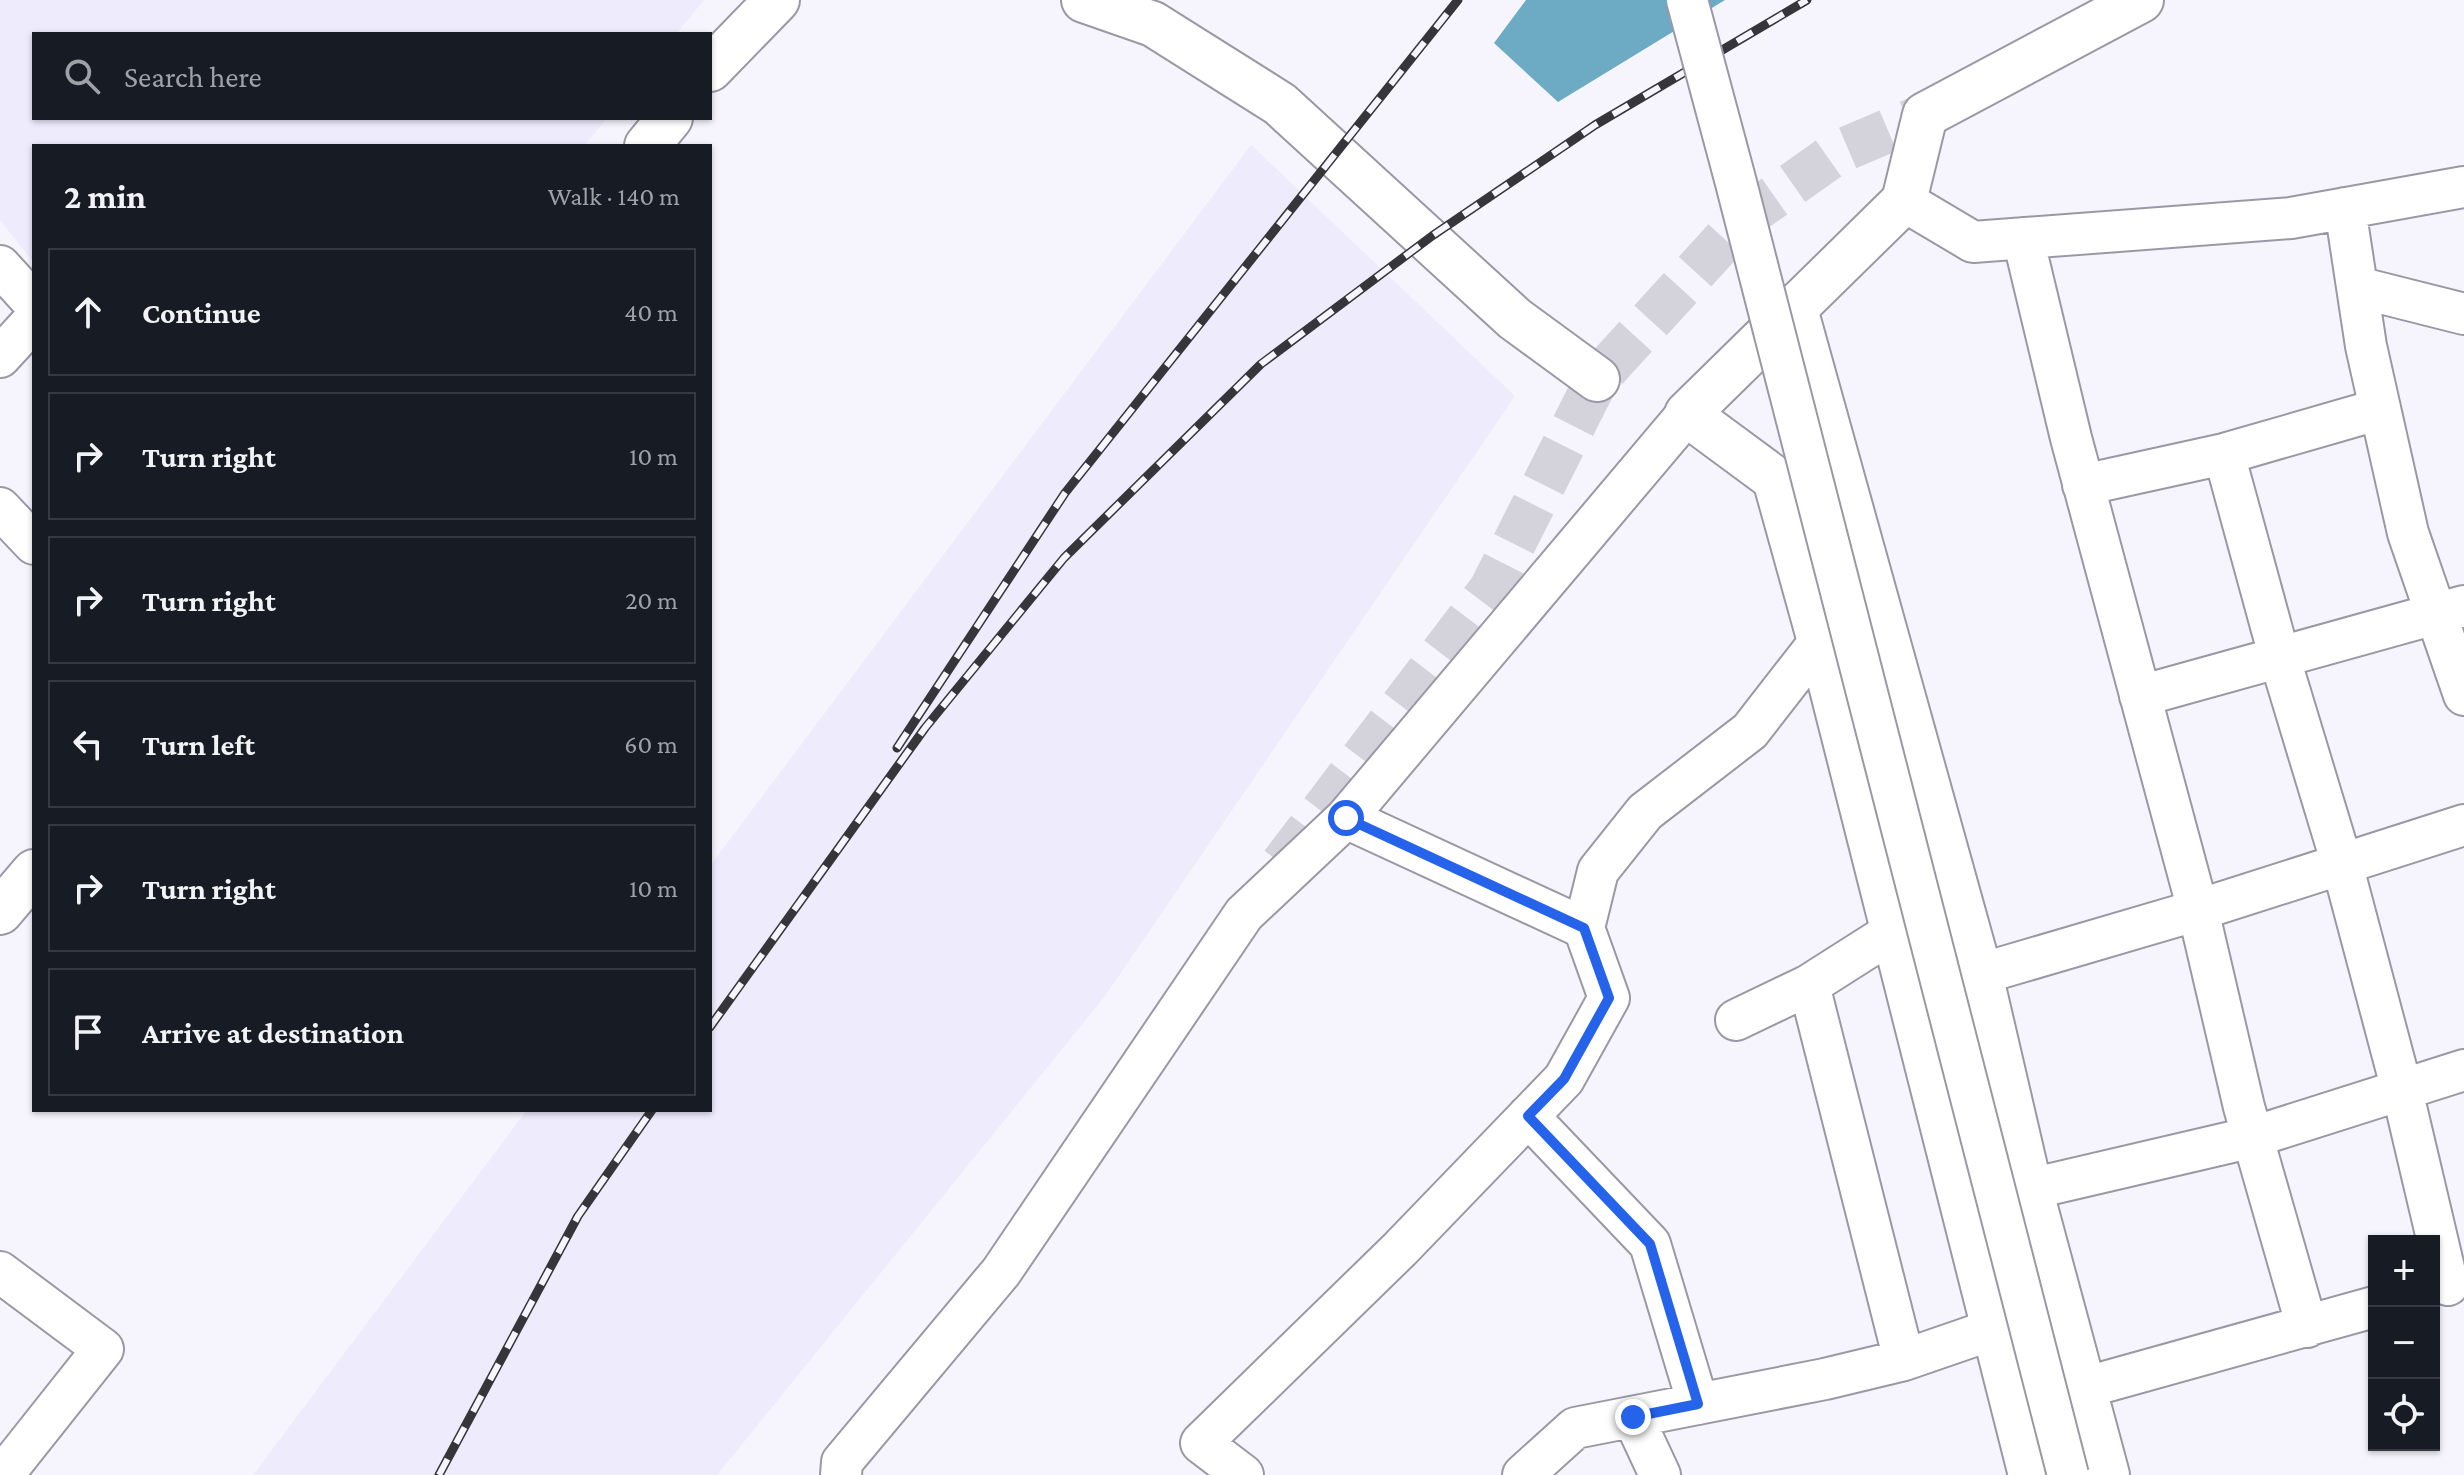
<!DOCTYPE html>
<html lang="en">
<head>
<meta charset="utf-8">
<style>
  body { margin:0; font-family:"Crimson Pro",serif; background:#20242c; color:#f1f3f6 }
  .controls { position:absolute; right:24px; bottom:24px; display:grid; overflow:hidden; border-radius:0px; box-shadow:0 2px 6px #0004 }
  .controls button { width:72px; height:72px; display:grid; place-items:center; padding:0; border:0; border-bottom:2px solid #363941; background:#171b24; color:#f1f3f6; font:40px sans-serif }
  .stop { position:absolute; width:24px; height:24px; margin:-18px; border:6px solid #2563eb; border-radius:50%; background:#fff }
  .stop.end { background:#2563eb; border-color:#fff; box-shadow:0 2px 8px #0008 }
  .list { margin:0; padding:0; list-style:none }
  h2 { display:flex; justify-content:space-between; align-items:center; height:104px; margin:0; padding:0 32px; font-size:34px }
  h2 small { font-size:26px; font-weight:400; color:#9ea1a6 }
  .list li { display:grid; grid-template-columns:52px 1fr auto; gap:24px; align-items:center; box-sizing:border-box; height:128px; margin:0 16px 16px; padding:0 16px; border:2px solid #363941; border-radius:0px }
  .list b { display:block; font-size:30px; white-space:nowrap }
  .list em { font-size:26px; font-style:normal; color:#9ea1a6 }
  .icon { flex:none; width:44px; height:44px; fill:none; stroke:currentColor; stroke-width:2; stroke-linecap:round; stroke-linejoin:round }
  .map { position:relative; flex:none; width:2464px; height:1475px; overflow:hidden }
  .search { position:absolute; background:#171b24; box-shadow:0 2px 6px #0004; left:32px; top:32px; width:680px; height:88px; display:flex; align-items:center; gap:20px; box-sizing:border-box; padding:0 28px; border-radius:0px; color:#9ea1a6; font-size:30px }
  .panel { position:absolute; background:#171b24; box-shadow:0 2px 6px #0004; left:32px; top:144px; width:680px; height:968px; border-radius:0px }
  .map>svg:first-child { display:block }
  .built { fill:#edebfc }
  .water { fill:#6cabc3 }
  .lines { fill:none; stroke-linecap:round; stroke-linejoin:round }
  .secondary-tunnel { stroke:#d4d3db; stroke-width:44; stroke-dasharray:44 22; stroke-linecap:butt }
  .street-casing { stroke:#9a98a5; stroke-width:44 }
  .secondary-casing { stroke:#9a98a5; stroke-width:48 }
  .street { stroke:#fff; stroke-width:40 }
  .secondary { stroke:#fff; stroke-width:44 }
  .rail-casing { stroke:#36363a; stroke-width:9 }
  .rail { stroke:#f6f5fd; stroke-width:6; stroke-dasharray:18; stroke-linecap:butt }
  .street-bridge-casing { stroke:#9a98a5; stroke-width:44; stroke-linecap:butt }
  .street-bridge { stroke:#fff; stroke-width:40 }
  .route { stroke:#2563eb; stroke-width:10 }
</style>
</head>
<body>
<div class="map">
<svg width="2464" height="1475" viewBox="0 0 2464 1475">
  <rect width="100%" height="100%" fill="#f6f5fd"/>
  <path class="built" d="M0,0H704L676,34H34V118H607L584,146H34V263L0,220Z
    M1251,145L1515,396L1105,996L717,1475H253L527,1110H710V866Z"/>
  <path class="water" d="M1526,0H1725L1558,102L1494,43Z"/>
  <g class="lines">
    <path class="secondary-tunnel" d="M1282,864L1491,589L1597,379L1744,218L1838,152L1925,115"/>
    <g class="street-casing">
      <path id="street" d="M1904,201L1973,242L2291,218L2464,187
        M2345,208L2366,346L2408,533L2464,695
        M2023,238L2071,438L2198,910L2244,1107L2307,1327
        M0,266L34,303
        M2357,287L2464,314
        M0,357L34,320
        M2224,454L2280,659L2342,864L2402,1090L2448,1285
        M2083,485L2224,454L2380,409
        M0,508L34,544
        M2140,696L2464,606
        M1346,818L1584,928
        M1980,974L2198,910L2464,825
        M1809,985L1904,1360
        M1736,1020L1809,985L1894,931
        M1528,1116L1650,1244L1698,1404
        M2030,1189L2253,1137L2464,1070
        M0,1272L103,1349L3,1475
        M2083,1388L2374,1307
        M1633,1417L1660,1475
        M841,1475L842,1462L1001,1272L1244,914L1346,818L1687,414
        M1243,1475L1201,1443L1400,1249L1564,1079L1609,998L1584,928L1598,871L1645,812L1750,731L1820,641
        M1523,1475L1575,1428L1825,1379L1904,1360L1994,1329"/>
    </g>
    <g class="secondary-casing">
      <path id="secondary" d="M1084,0L1153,24L1280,104L1515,319L1597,379
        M710,69L777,0
        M647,146L670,118
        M1795,309L1980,974L2030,1189L2107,1475
        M0,912L34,872
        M2031,1475L1820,641L1775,479L1687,414L1904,201L1925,115L2141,0"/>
    </g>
    <use href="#street" class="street"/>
    <use href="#secondary" class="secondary"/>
    <g class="rail-casing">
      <path id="rail" d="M897,748L1065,493L1458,0
        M710,1027L925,728L1064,558L1261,364L1432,236L1595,125L1807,0
        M439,1475L578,1216L652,1110"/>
    </g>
    <use href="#rail" class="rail"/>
    <g class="street-bridge-casing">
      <path id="street-bridge" d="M1687,0L1735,179L2068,1475"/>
    </g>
    <use href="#street-bridge" class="street-bridge"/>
  </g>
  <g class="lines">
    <path class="route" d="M1346,818L1584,928L1609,998L1564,1079L1528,1116L1650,1244L1698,1404L1633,1417"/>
  </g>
</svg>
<div class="controls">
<button>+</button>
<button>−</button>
<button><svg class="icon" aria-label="locate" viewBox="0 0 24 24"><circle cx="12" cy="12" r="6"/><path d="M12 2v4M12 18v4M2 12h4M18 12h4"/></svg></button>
</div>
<div class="stop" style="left:1346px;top:818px"></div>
<div class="stop end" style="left:1633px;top:1417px"></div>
<div class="search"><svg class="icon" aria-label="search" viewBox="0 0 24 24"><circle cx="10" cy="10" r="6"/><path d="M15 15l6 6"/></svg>Search here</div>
<section class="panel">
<h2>2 min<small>Walk · 140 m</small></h2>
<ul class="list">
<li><svg class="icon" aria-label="ahead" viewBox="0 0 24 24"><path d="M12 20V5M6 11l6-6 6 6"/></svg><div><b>Continue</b></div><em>40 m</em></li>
<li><svg class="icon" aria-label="right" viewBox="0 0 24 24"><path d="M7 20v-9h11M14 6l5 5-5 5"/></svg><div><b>Turn right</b></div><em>10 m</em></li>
<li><svg class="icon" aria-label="right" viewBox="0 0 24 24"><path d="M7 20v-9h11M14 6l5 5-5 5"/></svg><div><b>Turn right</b></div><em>20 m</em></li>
<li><svg class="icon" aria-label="left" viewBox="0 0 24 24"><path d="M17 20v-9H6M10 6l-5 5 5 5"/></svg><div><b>Turn left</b></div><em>60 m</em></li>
<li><svg class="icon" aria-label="right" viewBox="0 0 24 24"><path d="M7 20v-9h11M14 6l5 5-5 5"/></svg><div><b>Turn right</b></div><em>10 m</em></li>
<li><svg class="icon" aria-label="arrive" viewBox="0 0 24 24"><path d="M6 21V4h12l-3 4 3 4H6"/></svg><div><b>Arrive at destination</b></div></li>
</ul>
</section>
</div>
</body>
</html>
